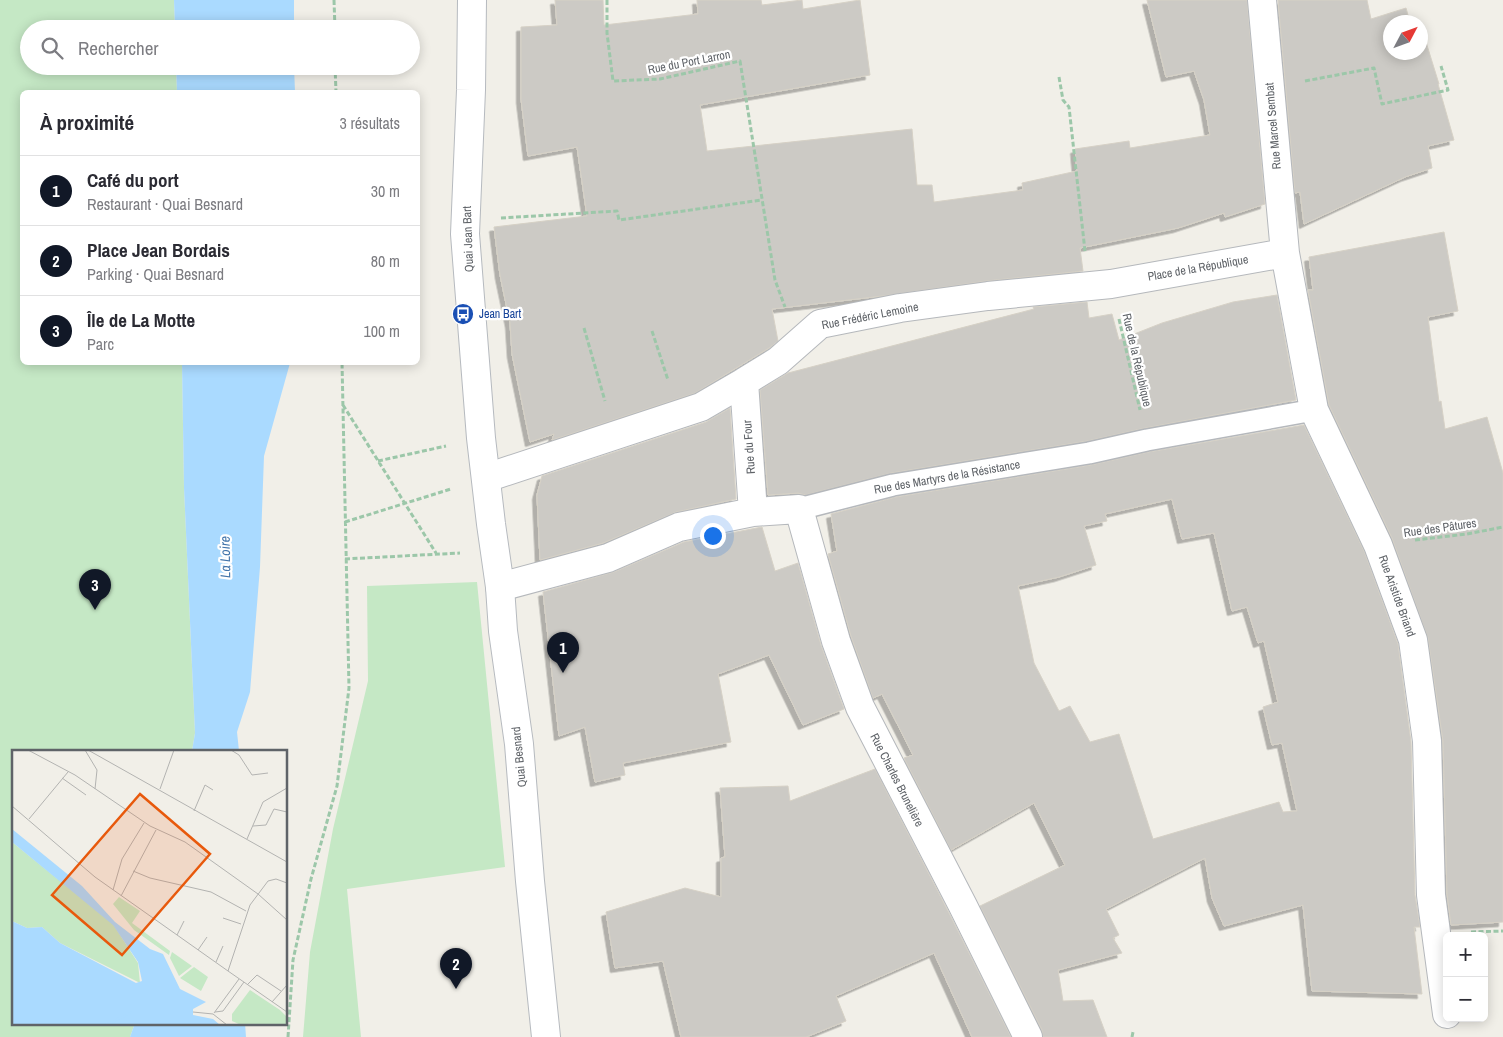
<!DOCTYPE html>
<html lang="fr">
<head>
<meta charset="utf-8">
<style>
  body { margin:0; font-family:"Archivo Narrow",sans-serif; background:#f7f7f7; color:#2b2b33 }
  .controls { position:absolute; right:15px; bottom:15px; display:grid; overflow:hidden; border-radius:8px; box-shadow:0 2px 12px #0003 }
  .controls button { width:45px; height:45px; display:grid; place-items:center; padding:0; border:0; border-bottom:1px solid #e1e1e2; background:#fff; color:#2b2b33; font:25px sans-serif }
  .compass { position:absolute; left:1383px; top:15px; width:45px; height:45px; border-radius:50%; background:#fff; box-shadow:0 2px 12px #0003; rotate:49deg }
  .you { position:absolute; left:712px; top:535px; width:18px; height:18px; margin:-12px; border:4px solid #fff; border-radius:50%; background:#1a73e8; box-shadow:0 0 0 8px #1a73e833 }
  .badge { display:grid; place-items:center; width:32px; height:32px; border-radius:50%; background:#111827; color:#fff; font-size:16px; font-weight:700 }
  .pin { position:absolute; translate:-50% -41px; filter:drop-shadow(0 1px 2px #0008) }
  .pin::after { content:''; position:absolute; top:26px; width:18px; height:15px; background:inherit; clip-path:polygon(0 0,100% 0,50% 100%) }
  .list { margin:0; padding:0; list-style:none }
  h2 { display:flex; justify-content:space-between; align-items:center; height:65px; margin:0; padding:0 20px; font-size:21px }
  h2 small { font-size:16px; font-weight:400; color:#7c7c81 }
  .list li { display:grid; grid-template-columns:32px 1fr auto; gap:15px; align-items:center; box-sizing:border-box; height:70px; padding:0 20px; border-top:1px solid #e1e1e2 }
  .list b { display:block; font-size:19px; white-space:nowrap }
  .list p { margin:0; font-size:16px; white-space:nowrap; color:#7c7c81 }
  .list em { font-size:16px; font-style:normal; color:#7c7c81 }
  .icon { flex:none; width:28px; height:28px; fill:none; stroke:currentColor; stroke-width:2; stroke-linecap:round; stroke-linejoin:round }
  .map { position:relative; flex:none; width:1503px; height:1037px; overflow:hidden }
  .search { position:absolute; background:#fff; box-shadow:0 2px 12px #0003; left:20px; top:20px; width:400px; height:55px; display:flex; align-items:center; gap:12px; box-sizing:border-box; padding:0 18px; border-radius:28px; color:#7c7c81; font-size:19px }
  .panel { position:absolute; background:#fff; box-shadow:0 2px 12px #0003; left:20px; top:90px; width:400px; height:275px; border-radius:8px }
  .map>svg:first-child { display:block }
  .green { fill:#c5e8c5 }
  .water { fill:#aadaff }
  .building { fill:#cccac5; stroke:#d6d1c6; fill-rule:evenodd; filter:url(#shadow) }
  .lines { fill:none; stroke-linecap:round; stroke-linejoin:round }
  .lane-casing { stroke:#b5b8bc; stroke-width:24 }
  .street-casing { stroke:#b5b8bc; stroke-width:30 }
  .secondary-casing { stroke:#b6babf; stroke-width:30 }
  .path { stroke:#9cc7a9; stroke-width:3; stroke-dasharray:5 2.5; stroke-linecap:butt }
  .lane { stroke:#fff; stroke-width:21 }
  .street { stroke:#fff; stroke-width:28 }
  .secondary { stroke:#fff; stroke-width:28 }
  .labels { text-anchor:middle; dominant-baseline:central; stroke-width:4.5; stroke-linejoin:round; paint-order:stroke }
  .street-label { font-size:12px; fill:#5f6368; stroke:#fff }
  .transit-label { font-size:12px; fill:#164399; stroke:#fff; text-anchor:start }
  .water-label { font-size:14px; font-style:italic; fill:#4174aa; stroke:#fff }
  .inset-river { fill:none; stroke:#aadaff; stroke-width:2.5 }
  .inset-road { fill:none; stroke:#b3b3b1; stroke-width:1 }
  .view { fill:#e8590c; fill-opacity:0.15; stroke:#e8590c; stroke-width:2.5 }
  .inset-edge { fill:none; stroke:#5f6368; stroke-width:2.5 }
</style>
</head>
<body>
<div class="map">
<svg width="1503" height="1037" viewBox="0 0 1503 1037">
  <defs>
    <filter id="shadow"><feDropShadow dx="-4.5" dy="4.5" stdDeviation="0" flood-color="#0004"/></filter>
  </defs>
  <rect width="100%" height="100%" fill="#f1efe8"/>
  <path class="green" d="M0,0H174L175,29H29V66H176L177,92H22V362L182,363L184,488L195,733L192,751H14V1023H135L130,1037H0Z
    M477,582L505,867L347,889L361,1037H303L310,952L333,829L368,681L367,586Z"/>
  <path class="water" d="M174,0H294V29H175Z
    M176,66H294L295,92H177Z
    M182,363H290L264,456L260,567L250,692L237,732L239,751H192L195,733L184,488Z
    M135,1023H245L246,1037H130Z"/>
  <path class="building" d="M555,0H603L604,25L698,14L697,0H761L762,5L802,0L803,9L860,0L870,75L700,105L707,151L912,129L917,185H932L934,202L1023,190L1022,183L1077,171L1075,149L1129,141L1130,148L1210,135L1204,100L1194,71L1166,77L1147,0H1247L1265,204L1225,217L1224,213L1178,228L1080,248L1083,271L986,281L882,296L772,309L778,341L769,348L695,393L552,440L554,434L530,442L512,354L510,323L500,275L494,227L587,216L577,147L528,156L521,99V27L557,25Z
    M1278,0H1367L1371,19L1406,8L1410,22H1390V52H1420V43L1426,42L1439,84H1438L1454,140L1428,146L1432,168L1405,177L1304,224L1300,192L1295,193Z
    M1444,232L1458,311L1428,317L1439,402L1441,401L1445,429L1487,417L1503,473V922L1451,925L1447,894L1443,741L1428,638L1392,538L1329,405L1308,290H1313L1309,257Z
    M1277,295L1296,400L1145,428L1087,441L891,473L805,495L798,493L768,495L760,390L788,373L1034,309L1033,307L1087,302L1089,318L1112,314L1119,340L1162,323L1233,302Z
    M730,408L736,499L676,512L603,543L540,560L537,495L542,476L706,422Z
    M1304,425L1364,551L1398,644L1411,742L1415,895L1420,927H1414L1422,994L1312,991L1303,905L1224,926L1212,898L1205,858L1106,909L1119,935L1113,938L1122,953L1058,970L1063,1001L1093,1000L1107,1037H1043L1042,1030L980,906L1065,865L1034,803L951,850L904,758L913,755L882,694L873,698L851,636L828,554L837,551L831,514L896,497L1091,465L1149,452ZM1172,499L1182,539L1214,533L1232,611L1247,607L1258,643L1264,641L1278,702L1263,707L1272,745L1282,743L1297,811L1283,812L1279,802L1153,839L1119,734L1090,742L1070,706L1059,711L1034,663L1018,586L1059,577L1096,565L1084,526L1107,521L1105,514Z
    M762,527L775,571L798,563L821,645L844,709L803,725L769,655L718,674L731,742L623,763L625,775L595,782L585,727L559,736L543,592L614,572L684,542Z
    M875,769L949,913L1011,1037H972L934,953L836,996L846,1021L806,1037H681L663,961L615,968L606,912L685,888L721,897V858L725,857L720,788L788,786L790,801Z"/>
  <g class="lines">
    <g class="lane-casing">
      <path id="lane" d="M799,509L893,485L1089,453L1147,440L1314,410"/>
    </g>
    <g class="street-casing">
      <path id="street" d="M1262,0L1285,253L1314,410L1378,545L1413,640L1427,741L1431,895L1447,1014
        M744,382L753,512
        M486,478L701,407L744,382L778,361L820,324L900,308L988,296L1111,284L1285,253
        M500,587L608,558L679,527L753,512L799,509L836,641L860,707L963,906L1028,1037"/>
    </g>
    <g class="secondary-casing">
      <path id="secondary" d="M472,0L471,90L465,234L481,438L491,524L500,587L503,631L519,744L530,881L546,1037"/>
    </g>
    <path class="path" d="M334,0L335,29
      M607,0V33L613,81L660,79L740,61L775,280L785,307
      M335,66L336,92
      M1059,77L1063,100L1069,107L1085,251
      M1305,81L1374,68L1382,104L1448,90L1441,66
      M501,218L617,211L619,220L762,200
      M1119,319L1140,410
      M584,328L605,401
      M652,331L668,380
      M343,405L436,553
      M378,461L446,446
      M345,522L451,489
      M1415,540L1467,534L1503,527
      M345,559L460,553
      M1471,932L1503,931
      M288,1037L293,960L311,879L337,786L349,688L342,362
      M1132,1037L1133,1032"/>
    <use href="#lane" class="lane"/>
    <use href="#street" class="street"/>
    <use href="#secondary" class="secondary"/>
  </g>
  <defs>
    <g id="bus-disc" transform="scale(1.125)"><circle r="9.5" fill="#1a4fb4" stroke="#fff"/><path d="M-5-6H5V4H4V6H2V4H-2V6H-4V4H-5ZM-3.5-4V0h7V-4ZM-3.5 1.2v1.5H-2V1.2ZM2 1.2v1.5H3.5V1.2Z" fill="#fff"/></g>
  </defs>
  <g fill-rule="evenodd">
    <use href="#bus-disc" x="463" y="314"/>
  </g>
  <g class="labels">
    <g class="street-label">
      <text transform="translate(689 62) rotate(-11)">Rue du Port Larron</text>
      <text transform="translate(1273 126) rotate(-95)">Rue Marcel Sembat</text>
      <text transform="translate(468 239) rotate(-92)">Quai Jean Bart</text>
      <text transform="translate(1198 268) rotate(-10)">Place de la République</text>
      <text transform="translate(870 316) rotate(-11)">Rue Frédéric Lemoine</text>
      <text transform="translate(1137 360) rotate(77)">Rue de la République</text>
      <text transform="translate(749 447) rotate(-94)">Rue du Four</text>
      <text transform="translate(947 477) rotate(-10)">Rue des Martyrs de la Résistance</text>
      <text transform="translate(1440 528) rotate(-8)">Rue des Pâtures</text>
      <text transform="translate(1397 596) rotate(70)">Rue Aristide Briand</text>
      <text transform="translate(519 757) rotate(-96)">Quai Besnard</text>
      <text transform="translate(897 780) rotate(63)">Rue Charles Brunelière</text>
    </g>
    <g class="transit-label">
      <text x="479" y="314">Jean Bart</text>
    </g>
    <g class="water-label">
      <text transform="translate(225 557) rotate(-91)">La Loire</text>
    </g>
  </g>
  <g transform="translate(12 750)">
    <rect width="275" height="275" fill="#f1efe8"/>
    <path d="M0,92L101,174L126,213L128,233L48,193L30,177L15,178L0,171ZM107,147L128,161L120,173L158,201L157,205L122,180L101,154ZM160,202L180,216L167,226L158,208ZM182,217L196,227L189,241L168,228ZM238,240L268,260L275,267V275H229L220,271V264Z" fill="#c5e8c5"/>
    <path d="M0,79L70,136L103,172L138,199L151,204L168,239L194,252L181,259V265L201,269L208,275H0V171L15,178L30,177L48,193L124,233L130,231L126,212L101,175L0,92Z" fill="#aadaff"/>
    <path class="inset-river" d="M94,275L120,262H180"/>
    <path class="inset-road" d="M16,0L63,25L138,76L173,92L246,144L275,170M73,0L85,20L83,39M76,0L275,112M219,0L227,5L240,25L256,23M50,28L74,45M148,39L162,0M0,56L83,127L216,221L238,155L256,131L264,129L275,133M182,61L193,35L201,40M17,69L56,22M241,76L254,75L262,59L275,62M235,89L251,52L275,38M121,121L138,128L199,142L234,161M101,140L110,109L132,73M109,146L144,80M211,168L229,174M165,185L172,171M186,200L195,187M204,212L211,196M216,221L275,262M235,235L245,225L269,241M260,252L275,235M181,262L201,264L215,275M203,262L211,261L232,232M202,263L227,229"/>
    <path class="view" d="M128,44L198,104L110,205L40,145Z"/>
    <rect width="275" height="275" class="inset-edge"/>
  </g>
</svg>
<div class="controls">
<button>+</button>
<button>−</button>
</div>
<svg class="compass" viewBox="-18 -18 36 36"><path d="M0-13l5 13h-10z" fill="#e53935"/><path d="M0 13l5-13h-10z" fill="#7c7c81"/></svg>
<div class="you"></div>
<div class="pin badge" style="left:563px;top:673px">1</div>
<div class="pin badge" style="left:456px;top:989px">2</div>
<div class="pin badge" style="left:95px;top:610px">3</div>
<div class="search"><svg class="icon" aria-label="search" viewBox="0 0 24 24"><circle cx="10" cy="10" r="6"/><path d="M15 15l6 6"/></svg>Rechercher</div>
<section class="panel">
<h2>À proximité<small>3 résultats</small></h2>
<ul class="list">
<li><span class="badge">1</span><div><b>Café du port</b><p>Restaurant · Quai Besnard</p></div><em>30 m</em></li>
<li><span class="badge">2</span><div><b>Place Jean Bordais</b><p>Parking · Quai Besnard</p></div><em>80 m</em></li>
<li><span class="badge">3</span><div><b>Île de La Motte</b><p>Parc</p></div><em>100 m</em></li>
</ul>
</section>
</div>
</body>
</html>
